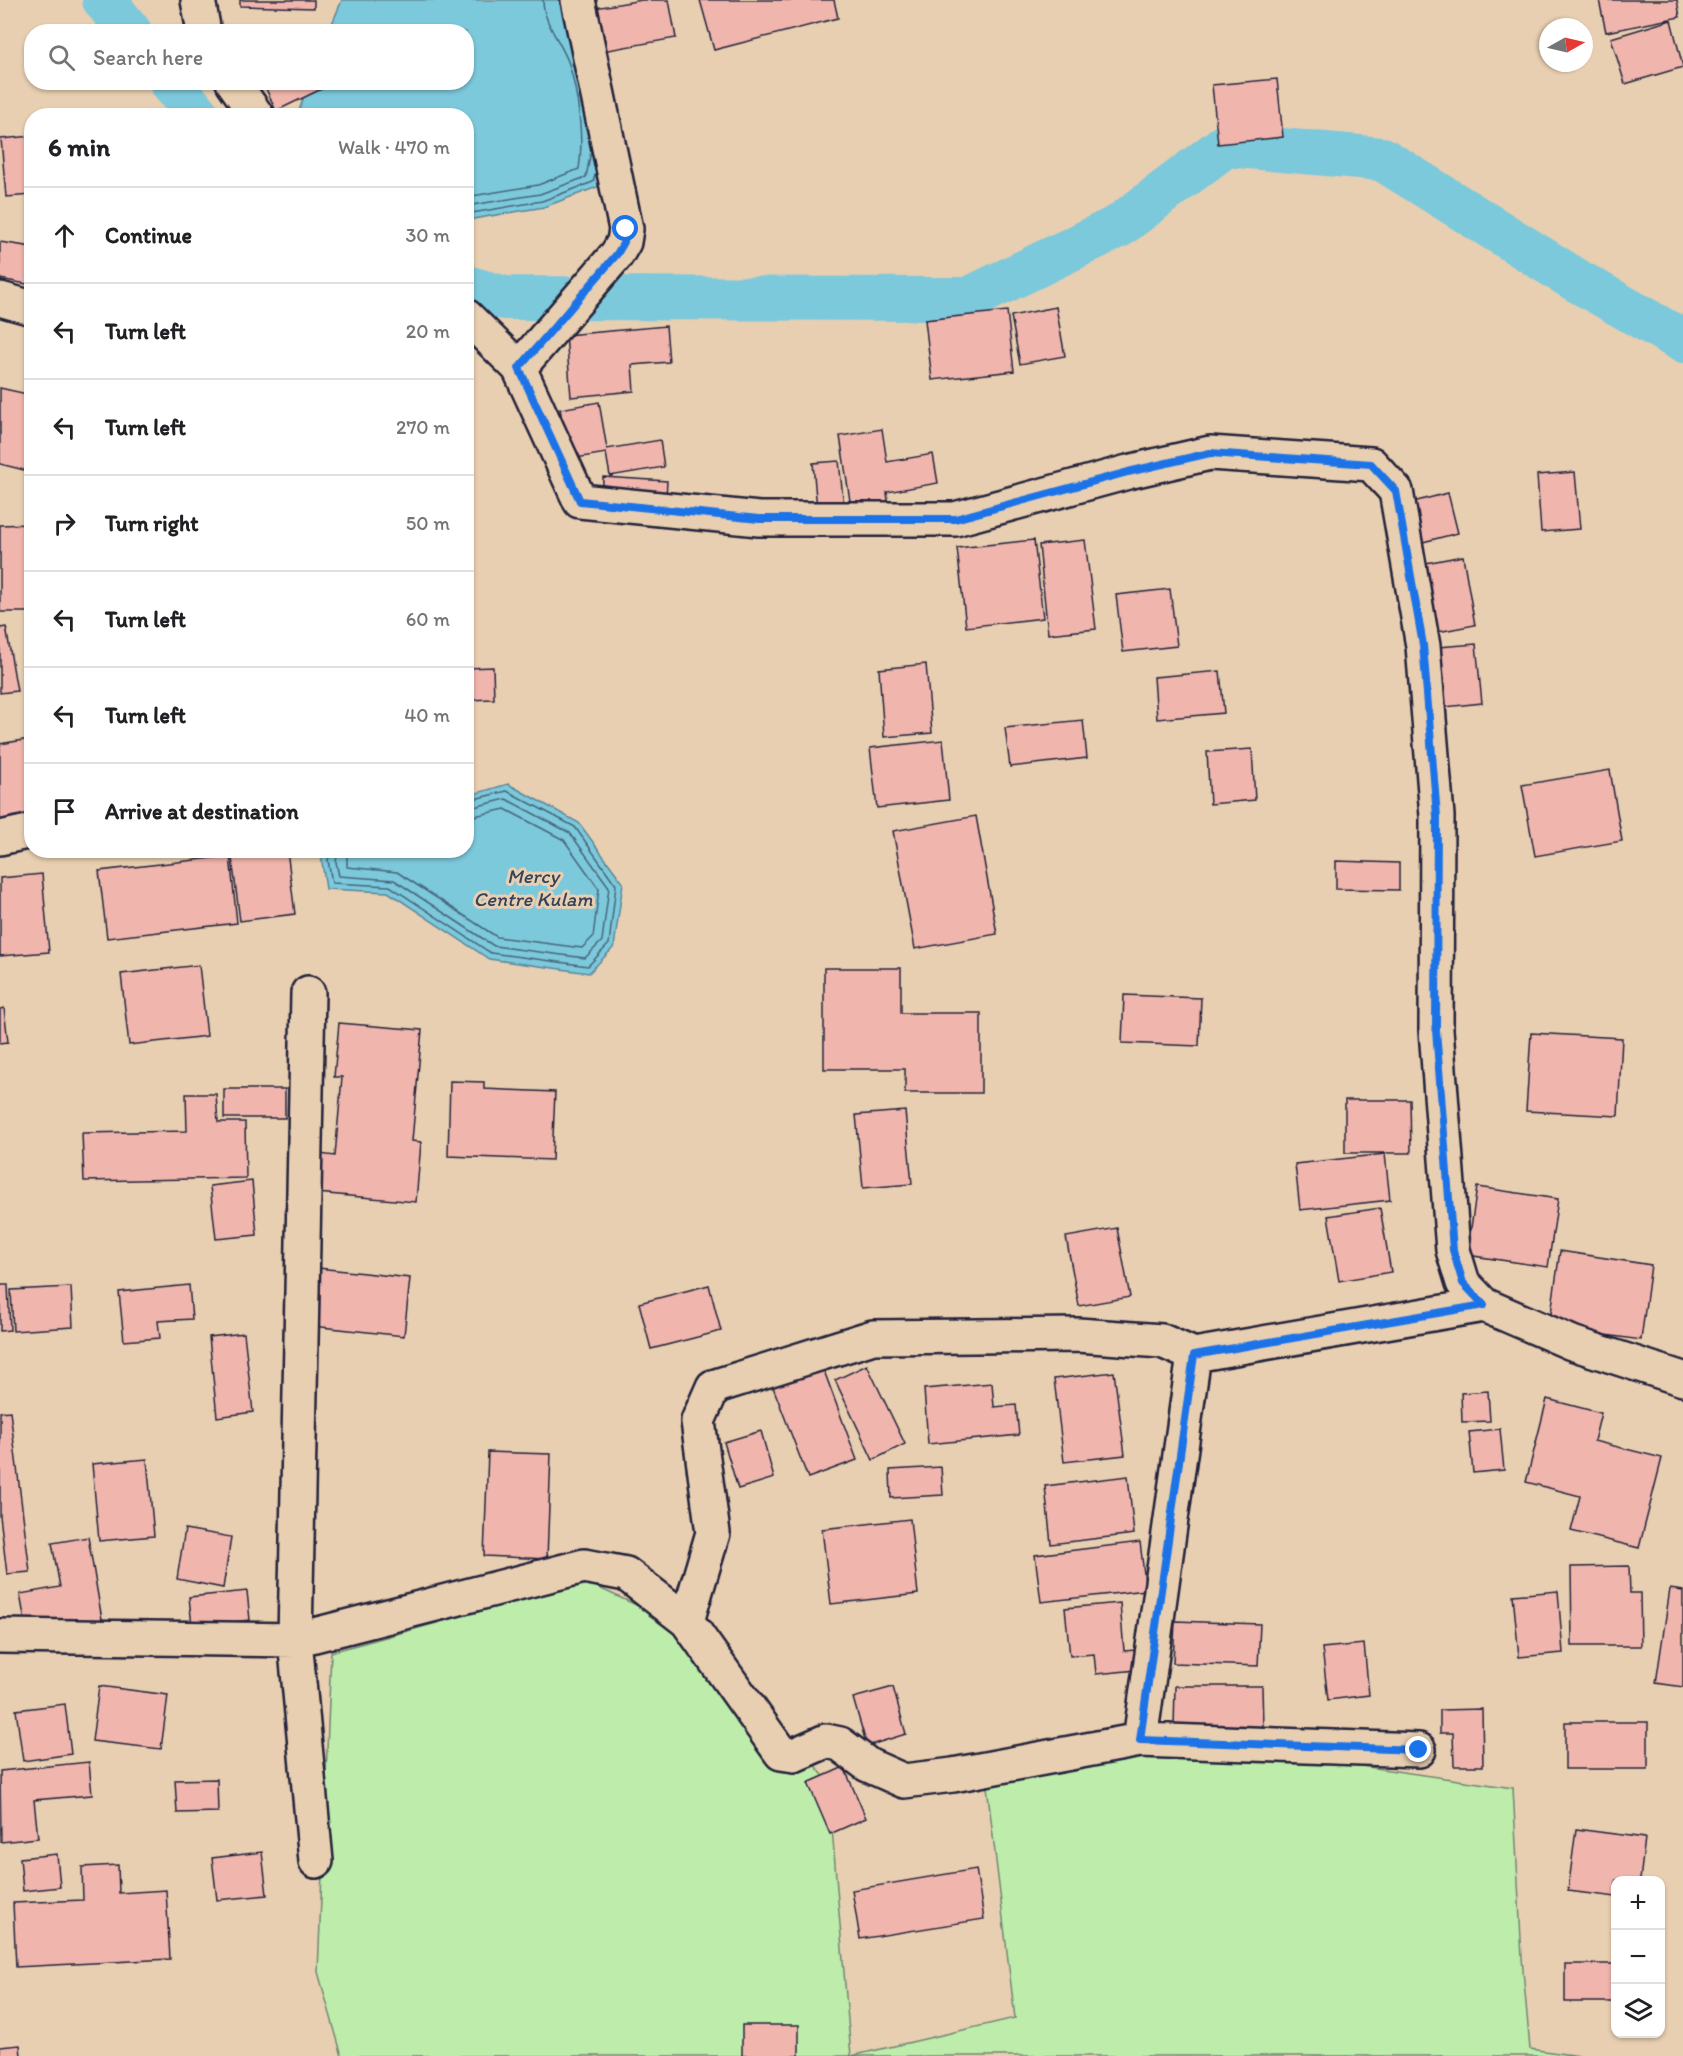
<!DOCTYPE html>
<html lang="en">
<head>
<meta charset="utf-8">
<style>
  body { margin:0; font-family:Itim,sans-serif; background:#f6f6f6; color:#202124 }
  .controls { position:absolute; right:18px; bottom:18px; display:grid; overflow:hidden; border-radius:12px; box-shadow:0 2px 4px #0004 }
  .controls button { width:54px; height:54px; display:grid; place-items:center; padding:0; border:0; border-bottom:2px solid #e0e0e0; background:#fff; color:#202124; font:30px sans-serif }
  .compass { position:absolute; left:1539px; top:18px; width:54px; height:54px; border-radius:50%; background:#fff; box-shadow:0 2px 4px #0004; rotate:82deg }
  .stop { position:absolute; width:18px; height:18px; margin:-14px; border:4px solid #1a73e8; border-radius:50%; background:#fff }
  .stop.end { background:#1a73e8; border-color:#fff; box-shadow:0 2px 6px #0008 }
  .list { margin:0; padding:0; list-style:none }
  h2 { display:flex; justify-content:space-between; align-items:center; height:78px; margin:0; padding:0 24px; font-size:26px }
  h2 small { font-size:20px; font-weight:400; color:#757577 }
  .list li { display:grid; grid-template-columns:39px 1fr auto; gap:18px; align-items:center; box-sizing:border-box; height:96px; padding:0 24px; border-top:2px solid #e0e0e0 }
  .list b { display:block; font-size:22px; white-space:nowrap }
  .list em { font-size:20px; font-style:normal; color:#757577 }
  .icon { flex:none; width:33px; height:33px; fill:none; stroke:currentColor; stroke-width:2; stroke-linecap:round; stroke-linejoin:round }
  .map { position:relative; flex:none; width:1683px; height:2056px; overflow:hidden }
  .search { position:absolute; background:#fff; box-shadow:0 2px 4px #0004; left:24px; top:24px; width:450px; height:66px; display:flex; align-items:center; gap:15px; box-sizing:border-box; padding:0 21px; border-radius:24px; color:#757577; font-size:22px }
  .panel { position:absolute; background:#fff; box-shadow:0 2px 4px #0004; left:24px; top:108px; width:450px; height:750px; border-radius:24px }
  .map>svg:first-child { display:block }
  .green { fill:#bdecab; stroke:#708773; stroke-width:1.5 }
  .water { fill:#7cc9db; stroke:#58869b; stroke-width:1.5 }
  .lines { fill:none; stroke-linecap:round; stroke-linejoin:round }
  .shore { stroke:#46657b; stroke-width:1.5 }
  .canal { stroke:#7cc9db; stroke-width:44 }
  .building { fill:#f0b5ad; stroke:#22223b; stroke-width:1.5 }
  .minor-casing { stroke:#22223b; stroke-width:38 }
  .minor { stroke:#e9cfb1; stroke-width:33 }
  .route { stroke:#1a73e8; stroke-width:8 }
  .labels { text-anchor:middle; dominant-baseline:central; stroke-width:6; stroke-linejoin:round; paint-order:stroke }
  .water-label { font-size:20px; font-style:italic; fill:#34435b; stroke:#e9cfb1 }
</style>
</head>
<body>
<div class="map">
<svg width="1683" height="2056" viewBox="0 0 1683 2056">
  <rect width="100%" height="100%" fill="#e9cfb1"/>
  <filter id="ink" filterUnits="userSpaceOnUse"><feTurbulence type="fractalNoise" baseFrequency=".0167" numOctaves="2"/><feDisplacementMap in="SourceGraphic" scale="12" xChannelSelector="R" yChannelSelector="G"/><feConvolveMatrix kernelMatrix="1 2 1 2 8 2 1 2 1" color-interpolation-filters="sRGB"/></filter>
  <g filter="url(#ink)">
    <path class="green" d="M586,1582L704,1636L828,1781L851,2056L1015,2018L986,1778L1231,1747L1513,1788L1522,1958L1530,2049L1580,2056H342L318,1972L331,1652Z"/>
    <path class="water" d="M342,0H564L606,145L600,186L544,207L467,220L466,116H297L309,83L466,82V32L329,31Z
      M508,784L579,823L623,883L614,947L589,973L489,959L388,892L326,889L321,855L330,851L466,850L467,796Z"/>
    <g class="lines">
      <path class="shore" d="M466,197L538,185L579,169C584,138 578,94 569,64C562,43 543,23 543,0
        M466,206L540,194L586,177L591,151
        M466,214L542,201L593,182L596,172
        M331,850L328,860L332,883L390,886L491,953L588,966L609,944L616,885L575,827L507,791L466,801
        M338,850L336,862L339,876L394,880L494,946L585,958L602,941L609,887L570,833L506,799L466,809
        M347,850V867L397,872L497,937L582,948L593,937L599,889L564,840L505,809L466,818"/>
      <path class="canal" d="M104,0L130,32
        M171,82L198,116
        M466,287L505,298L968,299L1119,226L1226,145L1382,159L1576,280L1683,341"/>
    </g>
    <path class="building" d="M240,0H314V8L240,6Z
      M642,0H669L676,38L597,52L589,9Z
      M700,0H834L838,18L714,50Z
      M1599,0H1677L1680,17L1606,32Z
      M1671,20L1683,67L1625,84L1611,38Z
      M292,23L295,32H264Z
      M1277,79L1283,137L1218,144L1212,85Z
      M263,82H336L276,111Z
      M32,136V195L6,197L1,139Z
      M0,242L32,247V285L0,279Z
      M1056,307L1065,356L1020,364L1011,316Z
      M1007,311L1014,371L932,380L925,320Z
      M666,326L669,362L632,365L634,391L571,397L566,335Z
      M0,388L32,395V472L0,464Z
      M599,402L607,449L660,440L664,467L610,476L606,453L570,459L560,409Z
      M882,429L887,462L933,454L938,483L887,492L889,508L852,514L840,436Z
      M839,461L844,507L817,510L813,463Z
      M1575,472L1580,529L1541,532L1537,475Z
      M603,477L667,481L665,515L602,511Z
      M1448,493L1458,533L1419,543L1409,503Z
      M32,524V612H0V525Z
      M1034,540L1043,618L966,627L957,548Z
      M1085,540L1096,629L1048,634L1039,545Z
      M1463,556L1475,625L1427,634L1415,565Z
      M1170,589L1177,646L1123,652L1116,595Z
      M6,627L17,691L0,693V628Z
      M1476,644L1482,703L1445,707L1438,647Z
      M926,664L932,733L884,737L879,669Z
      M493,667L494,699L466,700V668Z
      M1220,671L1224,713L1157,719L1154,677Z
      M1083,720L1087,758L1010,767L1005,728Z
      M30,739L32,841L0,846V744Z
      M943,740L949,800L877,808L870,748Z
      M1252,749L1255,800L1210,804L1207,752Z
      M1610,770L1622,841L1535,856L1522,785Z
      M976,816L997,934L915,949L893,831Z
      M231,850H287L295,914L240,921Z
      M230,856L237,923L107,938L99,871Z
      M1336,861L1399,863V890L1336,889Z
      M42,874L49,952L0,956V878Z
      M199,965L207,1036L129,1045L121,974Z
      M824,968H901V1013H981V1093H905V1069H824Z
      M1124,995L1201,998L1199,1046L1122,1043Z
      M4,1008L8,1042L0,1043V1009Z
      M339,1023L422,1030L412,1141L421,1142L416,1202L317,1193L320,1154L335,1156L342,1077H334Z
      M1531,1033L1622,1038L1618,1116L1526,1111Z
      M450,1081L484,1082V1089L555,1092L552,1160L448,1156Z
      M224,1089H285V1118H224Z
      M186,1094H216L218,1122H245L246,1178L84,1181L82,1133L187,1131Z
      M1345,1100H1410L1411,1153H1345Z
      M905,1111L912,1184L863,1188L856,1115Z
      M1385,1154L1390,1200L1300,1210L1295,1164Z
      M252,1181L257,1235L216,1239L210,1186Z
      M1477,1187L1558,1199L1548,1267L1467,1255Z
      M1380,1208L1391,1272L1339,1281L1328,1216Z
      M1117,1228L1130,1297L1079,1306L1066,1237Z
      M1560,1251L1651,1265L1641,1340L1549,1327Z
      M309,1267L410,1278L404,1336L303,1325Z
      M0,1285H8L10,1330L0,1331Z
      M189,1285L192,1319L158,1321L160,1338L124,1341L119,1292Z
      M709,1285L721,1331L651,1349L639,1303Z
      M71,1287L73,1327L13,1331L11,1290Z
      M244,1333L253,1412L217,1417L209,1337Z
      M867,1365L905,1444L873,1460L835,1380Z
      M823,1368L857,1460L808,1478L773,1387Z
      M1114,1372L1125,1455L1064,1462L1054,1379Z
      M992,1383L994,1407L1016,1405L1019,1435L928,1444L924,1389Z
      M1488,1391L1490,1421L1462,1422L1461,1393Z
      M1547,1399L1601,1413L1594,1441L1662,1458L1639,1548L1571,1531L1580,1496L1526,1482Z
      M10,1411L30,1572L7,1574L0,1516V1412Z
      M1500,1429L1504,1470L1473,1473L1469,1432Z
      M761,1431L774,1478L738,1489L724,1442Z
      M488,1452L551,1454L547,1559L484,1556Z
      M147,1459L154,1536L99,1541L92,1464Z
      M941,1467L943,1495L891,1498L890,1470Z
      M1128,1476L1134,1534L1051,1544L1045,1486Z
      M910,1519L918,1594L831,1604L822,1529Z
      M185,1529L231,1537L223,1588L177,1579Z
      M88,1537L105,1637L30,1650L20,1594L60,1587L52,1543Z
      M1140,1542L1146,1590L1041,1602L1035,1555Z
      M1629,1566L1630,1593H1640L1641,1646H1572L1571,1567Z
      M1670,1589L1683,1591V1687L1656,1683Z
      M247,1591L250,1620L192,1626L189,1597Z
      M1558,1591L1563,1653L1519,1657L1513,1595Z
      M1120,1603L1124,1651L1135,1650L1137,1670L1096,1674L1094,1654L1070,1656L1065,1608Z
      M1175,1621L1260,1624L1258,1666L1173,1663Z
      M1364,1644L1369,1695L1328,1700L1322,1648Z
      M99,1686L168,1695L161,1749L92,1741Z
      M1175,1686H1262L1263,1728H1174Z
      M893,1687L906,1734L867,1746L853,1698Z
      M65,1704L71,1754L23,1761L16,1710Z
      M1482,1709L1483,1766H1454L1453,1733H1440V1710Z
      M1565,1722H1648V1769H1565Z
      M89,1762L92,1795L34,1800L38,1838L1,1842L0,1771Z
      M844,1767L866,1818L830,1834L808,1783Z
      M217,1779L218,1812L177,1813L175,1780Z
      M1576,1829L1645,1838L1640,1880H1616V1897L1568,1891Z
      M262,1852L267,1895L217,1900L212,1858Z
      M57,1854L60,1887L23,1891L20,1858Z
      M118,1865L119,1893L166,1890L170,1959L16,1967L13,1903L83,1900L82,1867Z
      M976,1869L984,1919L860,1939L852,1890Z
      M1565,1964H1616V2002H1565Z
      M742,2025H799V2056H742Z
      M20,2045L21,2056H0V2047Z"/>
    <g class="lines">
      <g class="minor-casing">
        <path id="minor" d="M198,0L204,32
          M233,82L257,116
          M0,299L32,308
          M466,316L519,368L580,501L759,519H955L1128,472L1210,453L1371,464L1396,491L1423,646L1437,816L1436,1030L1453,1250L1463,1283L1484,1305L1572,1343L1683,1379
          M519,368L617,254L624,242L626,229L578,0
          M0,838L32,831
          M308,993L295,1640L316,1861
          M1194,1355L1484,1305
          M687,1621L713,1533L698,1421L713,1387L873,1337L1078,1335L1162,1341L1194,1355L1140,1740
          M0,1636L295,1640L584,1566L626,1574L687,1621L781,1753L794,1755L826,1741L840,1744L868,1765L904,1781L953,1775L1140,1740L1419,1750"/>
      </g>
      <use href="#minor" class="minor"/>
    </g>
  </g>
  <g class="lines" filter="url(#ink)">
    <path class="route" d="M626,229L624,242L617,254L519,368L580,501L759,519H955L1128,472L1210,453L1371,464L1396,491L1423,645L1437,816L1436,1030L1453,1250L1463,1283L1484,1305L1194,1355L1140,1740L1419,1750"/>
  </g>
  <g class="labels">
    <g class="water-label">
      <text x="533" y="876">Mercy<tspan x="533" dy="23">Centre Kulam</tspan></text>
    </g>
  </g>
</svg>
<div class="controls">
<button>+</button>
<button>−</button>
<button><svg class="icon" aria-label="layers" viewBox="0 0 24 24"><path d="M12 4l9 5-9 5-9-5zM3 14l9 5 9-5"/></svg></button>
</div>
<svg class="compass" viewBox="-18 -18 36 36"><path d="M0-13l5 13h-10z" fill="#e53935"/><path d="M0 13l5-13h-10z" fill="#757577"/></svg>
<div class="stop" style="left:626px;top:229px"></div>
<div class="stop end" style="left:1419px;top:1750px"></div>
<div class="search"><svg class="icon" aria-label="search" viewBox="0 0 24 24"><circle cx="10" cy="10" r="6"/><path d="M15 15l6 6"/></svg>Search here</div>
<section class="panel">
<h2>6 min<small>Walk · 470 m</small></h2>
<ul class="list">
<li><svg class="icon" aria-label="ahead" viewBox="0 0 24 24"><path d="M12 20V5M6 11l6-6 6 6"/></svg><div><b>Continue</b></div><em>30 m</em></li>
<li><svg class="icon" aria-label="left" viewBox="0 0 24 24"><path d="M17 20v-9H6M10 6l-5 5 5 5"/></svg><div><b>Turn left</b></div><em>20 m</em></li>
<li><svg class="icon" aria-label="left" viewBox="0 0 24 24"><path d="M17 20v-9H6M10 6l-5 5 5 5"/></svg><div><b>Turn left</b></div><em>270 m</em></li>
<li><svg class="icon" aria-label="right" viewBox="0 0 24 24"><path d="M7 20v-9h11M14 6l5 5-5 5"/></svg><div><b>Turn right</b></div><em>50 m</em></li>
<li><svg class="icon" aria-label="left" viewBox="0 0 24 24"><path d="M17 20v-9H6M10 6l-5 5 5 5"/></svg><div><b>Turn left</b></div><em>60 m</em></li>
<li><svg class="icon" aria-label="left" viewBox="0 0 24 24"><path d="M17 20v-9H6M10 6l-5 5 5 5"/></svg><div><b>Turn left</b></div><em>40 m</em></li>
<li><svg class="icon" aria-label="arrive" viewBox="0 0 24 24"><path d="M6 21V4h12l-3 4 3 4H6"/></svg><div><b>Arrive at destination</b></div></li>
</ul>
</section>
</div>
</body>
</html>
